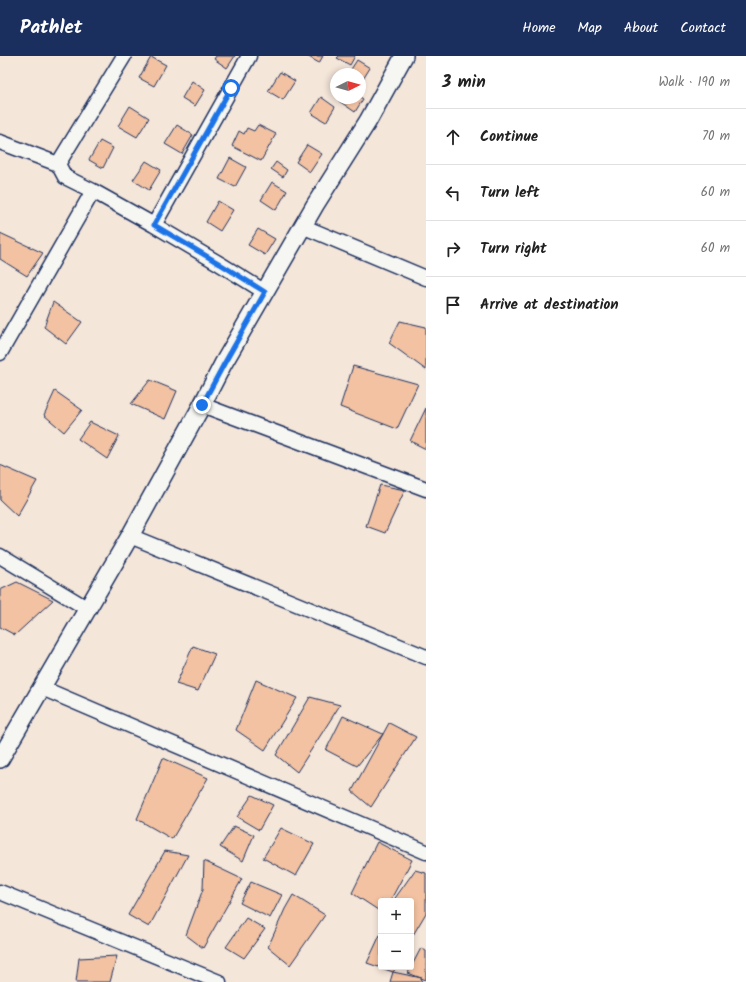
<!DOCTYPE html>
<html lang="en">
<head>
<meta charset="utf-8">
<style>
  body { margin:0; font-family:Kalam,sans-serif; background:#f6f6f6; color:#222 }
  .controls { position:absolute; right:12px; bottom:12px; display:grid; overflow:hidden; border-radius:4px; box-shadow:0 2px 6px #0003 }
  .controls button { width:36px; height:36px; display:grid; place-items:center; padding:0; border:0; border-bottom:1px solid #e0e0e0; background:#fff; color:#222; font:20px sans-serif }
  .compass { position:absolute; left:330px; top:12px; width:36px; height:36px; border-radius:50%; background:#fff; box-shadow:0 2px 6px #0003; rotate:85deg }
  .stop { position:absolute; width:12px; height:12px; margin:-9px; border:3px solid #1a73e8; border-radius:50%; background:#fff }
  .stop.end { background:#1a73e8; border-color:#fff; box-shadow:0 1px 4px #0008 }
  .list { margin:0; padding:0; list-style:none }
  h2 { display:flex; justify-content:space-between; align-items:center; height:52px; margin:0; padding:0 16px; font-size:17px }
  h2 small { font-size:13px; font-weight:400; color:#767676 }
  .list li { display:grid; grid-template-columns:26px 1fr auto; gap:12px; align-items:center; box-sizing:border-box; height:56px; padding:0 16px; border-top:1px solid #e0e0e0 }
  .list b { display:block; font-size:15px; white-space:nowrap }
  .list em { font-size:13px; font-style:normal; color:#767676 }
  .icon { flex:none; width:22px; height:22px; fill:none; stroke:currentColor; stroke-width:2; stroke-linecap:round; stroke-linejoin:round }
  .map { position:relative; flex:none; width:426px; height:926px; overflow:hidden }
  header { display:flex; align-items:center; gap:24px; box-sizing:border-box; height:56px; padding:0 20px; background:#1b2f5e; color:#fff }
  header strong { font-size:19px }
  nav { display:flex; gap:22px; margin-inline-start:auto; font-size:14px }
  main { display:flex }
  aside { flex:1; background:#fff }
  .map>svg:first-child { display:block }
  .building { fill:#f2c2a2; stroke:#1b2f5e }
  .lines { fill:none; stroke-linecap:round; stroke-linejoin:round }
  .minor-casing { stroke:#1b2f5e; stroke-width:17 }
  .tertiary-casing { stroke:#1b2f5e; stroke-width:20 }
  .minor { stroke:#f6f6f2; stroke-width:14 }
  .tertiary { stroke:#f6f6f2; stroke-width:17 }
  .route { stroke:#1a73e8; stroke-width:5 }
</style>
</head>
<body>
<header>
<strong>Pathlet</strong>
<nav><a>Home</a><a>Map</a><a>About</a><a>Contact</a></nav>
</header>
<main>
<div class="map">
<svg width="426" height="926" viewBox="0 0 426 926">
  <rect width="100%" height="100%" fill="#f5e6da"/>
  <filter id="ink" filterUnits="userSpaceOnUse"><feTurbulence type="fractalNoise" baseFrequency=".025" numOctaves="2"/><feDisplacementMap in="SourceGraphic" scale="8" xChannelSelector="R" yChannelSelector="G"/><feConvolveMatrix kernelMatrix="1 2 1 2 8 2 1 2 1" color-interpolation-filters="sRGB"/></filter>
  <g filter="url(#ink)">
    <path class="building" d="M216,0H235L227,12L214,3Z
      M307,0H323L319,7Z
      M339,0H355L350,9L337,2Z
      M151,1L166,9L154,30L139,22Z
      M357,4L370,12L360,28V18H348Z
      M280,16L295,25L283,44L268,35Z
      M192,25L205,34L195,50L182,42Z
      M321,41L335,51L326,66L311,57Z
      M360,41L363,43L355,56L339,45L341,42H360Z
      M130,50L149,62L137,81L118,70Z
      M177,69L193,79L182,98L165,88Z
      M258,69L276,78L261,105L232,90L239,75L244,78L247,72L254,75Z
      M100,85L113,92L103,112L89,104Z
      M307,89L322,98L310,116L296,106Z
      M230,102L246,111L235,131L219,123Z
      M146,105L161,114L149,134L133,124Z
      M276,106L287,114L283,121L271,113Z
      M272,126L287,135L276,154L261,144Z
      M218,145L233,154L220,175L206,166Z
      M258,173L275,183L265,199L248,189Z
      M0,177L43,197L27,220L0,203Z
      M53,246L82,266L66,288L44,271Z
      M400,265L426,271V314L389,287Z
      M353,310L418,328L397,373L340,351Z
      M150,324L177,335L165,363L131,348Z
      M55,335L82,354L64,376L44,359Z
      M426,352V393L410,385Z
      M90,366L119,380L107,403L78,383Z
      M0,409L37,425L17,460L0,444Z
      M380,429L405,434L385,477L366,470Z
      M17,526L53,544L15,579L0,571V534Z
      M193,590L215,598L198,635L176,628Z
      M256,624L297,642L265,694L236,674Z
      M310,641L340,649L297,716L276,699Z
      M343,660L383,678L357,710L326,694Z
      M389,667L416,681L371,751L352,735Z
      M163,702L208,722L172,783L137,763Z
      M252,739L273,749L259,774L237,761Z
      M234,770L254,779L243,805L220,791Z
      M281,772L314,788L296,820L263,802Z
      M377,786L412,804L390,845H381V856L352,837Z
      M165,795L188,799L149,871L128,859Z
      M204,805L242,823L203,892L186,879L203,833Z
      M415,814L426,817V857L413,879L411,878V845H393Z
      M251,826L282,839L270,862L240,847Z
      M293,839L325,859L290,909L268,891L285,853Z
      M246,862L265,873L244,902L226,891Z
      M380,879H381V911H397L393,916L367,907Z
      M421,892L426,895V924L408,917Z
      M117,900L110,926H76L79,902Z
      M393,916L422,922L421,926H390Z"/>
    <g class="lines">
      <g class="minor-casing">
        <path id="minor" d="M124,0L58,108L65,121L93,135L154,169L220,208L265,236
          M0,86L58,108
          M154,169L231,32L249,0
          M302,170L426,222
          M0,297L93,135
          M202,349L426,433
          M130,480L426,601
          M0,500L88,553
          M42,632L426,796
          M0,836L219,926"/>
      </g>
      <g class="tertiary-casing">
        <path id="tertiary" d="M0,703L130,480L202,349L223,308L315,149L368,65L404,0"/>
      </g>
      <use href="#minor" class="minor"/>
      <use href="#tertiary" class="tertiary"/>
    </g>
  </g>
  <g class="lines" filter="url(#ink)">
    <path class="route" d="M202,349L224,308L265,236L220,208L154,169L231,32"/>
  </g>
</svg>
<div class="controls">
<button>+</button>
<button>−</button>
</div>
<svg class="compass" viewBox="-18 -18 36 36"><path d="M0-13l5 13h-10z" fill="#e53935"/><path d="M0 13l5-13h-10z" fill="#767676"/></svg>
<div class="stop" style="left:231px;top:32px"></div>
<div class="stop end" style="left:202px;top:349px"></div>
</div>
<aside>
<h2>3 min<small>Walk · 190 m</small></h2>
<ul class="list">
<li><svg class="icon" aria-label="ahead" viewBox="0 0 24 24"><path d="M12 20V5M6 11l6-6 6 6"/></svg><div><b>Continue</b></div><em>70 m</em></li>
<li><svg class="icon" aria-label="left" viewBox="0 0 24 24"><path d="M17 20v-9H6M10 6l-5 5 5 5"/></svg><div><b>Turn left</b></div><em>60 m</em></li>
<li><svg class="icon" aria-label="right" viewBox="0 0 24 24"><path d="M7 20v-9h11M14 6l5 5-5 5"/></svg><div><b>Turn right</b></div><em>60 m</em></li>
<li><svg class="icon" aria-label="arrive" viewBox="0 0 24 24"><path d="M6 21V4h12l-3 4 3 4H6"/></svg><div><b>Arrive at destination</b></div></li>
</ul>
</aside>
</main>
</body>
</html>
